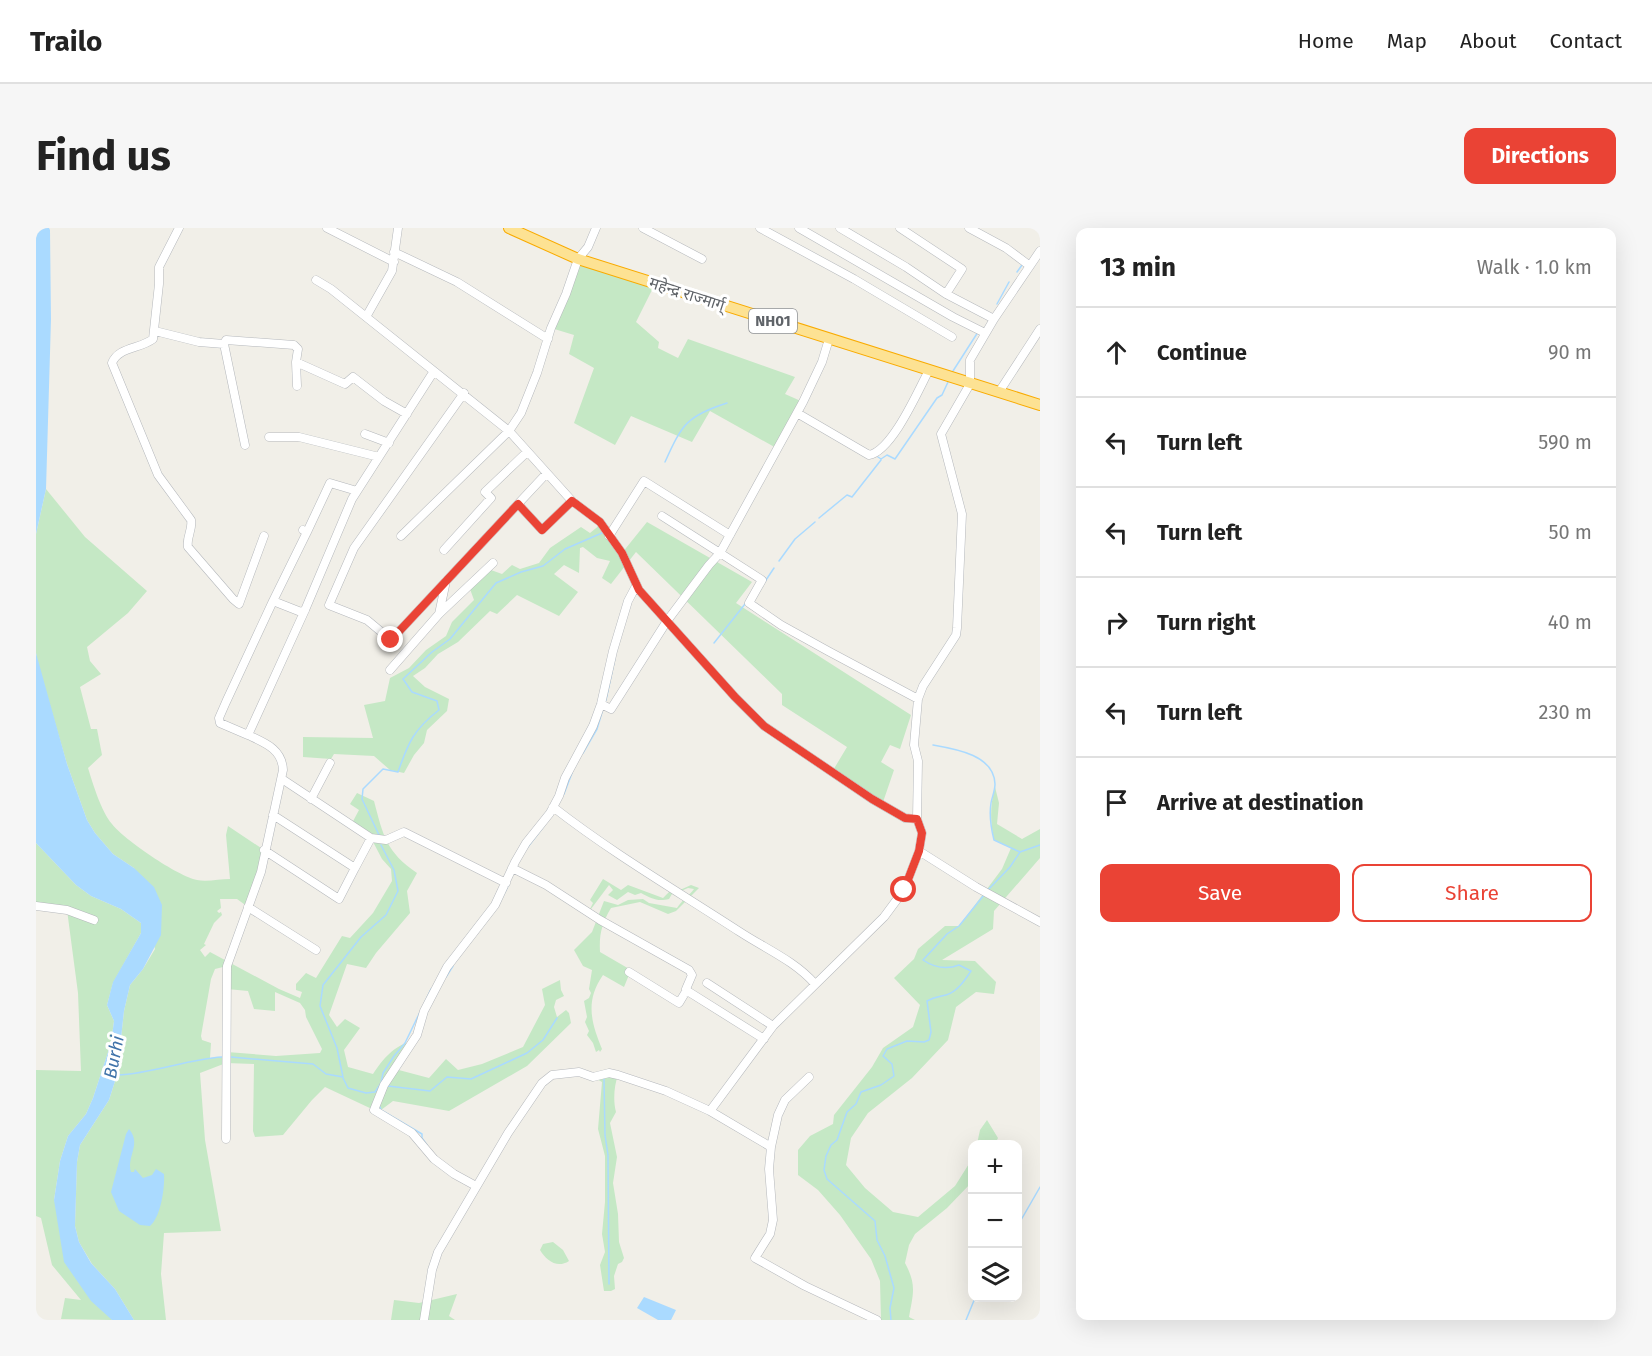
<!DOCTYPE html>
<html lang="en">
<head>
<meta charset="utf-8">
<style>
  body { margin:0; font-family:"Fira Sans","Noto Sans Devanagari",sans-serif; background:#f6f6f6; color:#222 }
  .controls { position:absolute; right:18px; bottom:18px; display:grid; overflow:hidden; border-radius:12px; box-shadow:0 6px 24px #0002 }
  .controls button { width:54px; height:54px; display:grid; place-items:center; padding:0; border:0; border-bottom:2px solid #e0e0e0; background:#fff; color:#222; font:30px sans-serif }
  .stop { position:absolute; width:18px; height:18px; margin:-14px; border:4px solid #ea4335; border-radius:50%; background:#fff }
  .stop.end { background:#ea4335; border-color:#fff; box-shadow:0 2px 6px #0008 }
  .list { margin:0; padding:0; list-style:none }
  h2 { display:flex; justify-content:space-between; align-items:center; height:78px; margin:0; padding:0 24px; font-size:26px }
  h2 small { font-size:20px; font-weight:400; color:#767676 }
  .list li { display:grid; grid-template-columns:39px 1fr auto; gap:18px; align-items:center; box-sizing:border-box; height:90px; padding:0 24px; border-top:2px solid #e0e0e0 }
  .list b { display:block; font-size:22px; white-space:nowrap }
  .list em { font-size:20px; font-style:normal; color:#767676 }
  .actions { display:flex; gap:12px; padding:18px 24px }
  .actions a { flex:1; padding:14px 0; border:2px solid #ea4335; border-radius:12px; text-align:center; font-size:21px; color:#ea4335 }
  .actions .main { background:#ea4335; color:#fff }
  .icon { flex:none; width:33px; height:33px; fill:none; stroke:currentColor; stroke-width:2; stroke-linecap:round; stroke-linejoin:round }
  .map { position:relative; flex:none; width:1004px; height:1092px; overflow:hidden; border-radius:12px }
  header { display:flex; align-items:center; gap:36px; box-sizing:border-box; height:84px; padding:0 30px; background:#fff; border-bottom:2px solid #e0e0e0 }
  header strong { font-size:28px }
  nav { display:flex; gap:33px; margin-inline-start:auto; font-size:21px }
  .intro { display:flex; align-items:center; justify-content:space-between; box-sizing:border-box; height:144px; padding:0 36px }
  h1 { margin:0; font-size:42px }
  .button { padding:15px 27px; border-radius:12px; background:#ea4335; color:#fff; font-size:21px; font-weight:700 }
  main { display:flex; gap:36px; padding:0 36px }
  aside { flex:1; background:#fff; border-radius:12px; box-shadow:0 6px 24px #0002 }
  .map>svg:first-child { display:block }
  .green { fill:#c5e8c5; fill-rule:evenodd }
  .water { fill:#aadaff }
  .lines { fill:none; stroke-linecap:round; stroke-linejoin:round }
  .stream { stroke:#aadaff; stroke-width:1.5 }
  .minor-casing { stroke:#b5b8bc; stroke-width:9 }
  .highway-casing { stroke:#f9ab00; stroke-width:12 }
  .minor { stroke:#fff; stroke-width:8 }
  .highway { stroke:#fde293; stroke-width:10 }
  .route { stroke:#ea4335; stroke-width:8 }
  .labels { text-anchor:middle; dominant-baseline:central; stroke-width:6; stroke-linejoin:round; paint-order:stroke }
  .shield { fill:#fff; stroke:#8f9295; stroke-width:1.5 }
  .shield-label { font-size:15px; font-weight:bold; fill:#5f6368 }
  .street-label { font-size:16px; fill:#5f6368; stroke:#fff }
  .water-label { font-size:18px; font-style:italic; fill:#4174aa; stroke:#fff }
</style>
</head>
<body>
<header>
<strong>Trailo</strong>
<nav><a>Home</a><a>Map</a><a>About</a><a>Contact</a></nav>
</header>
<div class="intro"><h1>Find us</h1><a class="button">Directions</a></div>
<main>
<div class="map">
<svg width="1004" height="1092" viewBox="0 0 1004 1092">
  <rect width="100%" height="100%" fill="#f1efe8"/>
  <path class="green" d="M542,31L619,56L600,94L623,114L622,120L642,130L652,111L759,149L749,166L767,174L742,221L674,183L656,214L595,188L579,217L538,195L558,140L533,126L538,107L515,100Z
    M10,261L49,309L111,363L92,385L51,419L54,433L65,446L44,459L55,501H61L66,527L52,540C57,556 65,583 76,596C87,611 143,649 161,652C171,654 184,651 194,651L190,607L192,598L228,622L212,679L201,671H184L185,680L181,683L183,685L185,684L186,687L178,695L168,716L170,717L164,722L169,729L174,724L243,761L264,770L266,764L260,762V756L270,745L280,750L306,708L314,710L337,685L356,653L355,641L346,631L335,610L315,597L323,582L314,576L321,565L338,573C347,607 350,624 381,645L371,663L374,685L340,725L330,740L311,736L293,787L301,799L309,791L324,800L308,822L312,839L337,846C347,831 358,817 377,813L359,841L393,850L410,831L422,842L446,836L487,819L509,777L506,761L524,752L525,762L528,768L520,772L518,779L521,789L530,782L533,785L535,795L491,838L413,883L357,873L345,882H338L289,859L276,872L247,907L219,909L217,903L218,836L190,835L164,845L169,912L185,1003L128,1005L125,1046L130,1092H98L79,1061L56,1036L43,1014L39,998L41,934L44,917L73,872L81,847L88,783L94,757L107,741L119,721L98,640L77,626L59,605L51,592L31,536L3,440L0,425V306ZM191,738V761L212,763L218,781L239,783V764L264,775L269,782L270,789L286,821L284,825L240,828L191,824L186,829L174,830L175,815L166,812L165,808L175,751L179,741Z
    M611,294L716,354L700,375L875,487L864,521L854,517L845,534L858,542L846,577L796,544L811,519L746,477V466L600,324L575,356L566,350L574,333L561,330L547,319L544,320L543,345L528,337L518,346L542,364L523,388L481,367L461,386L454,383L422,414L402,426L389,440L377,448L389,459L413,471L411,483L391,502L388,515L378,527L368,545L354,542L338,528L298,526L295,531L267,529V509L337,510L328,477L349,473L354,450L373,440L390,422L410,408L416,394L438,372L434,361L455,342L466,346L476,337L484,341L503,335L514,320L545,299L554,305L565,296L586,325Z
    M959,559L963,575L961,596L986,611L1004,601V630L958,683L957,701L906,732L939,733L960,754L958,766L940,764L920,779L912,812L876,850L832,885L815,910L810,937L829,960L857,984L882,989L919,958L936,931V954L911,980L879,1006L873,1017L869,1035C881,1057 877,1066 873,1089L879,1092H845L844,1053L835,1031L804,987L782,962L762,947V922L774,908L797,896L798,887L836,839L847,820L877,799L884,777L858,750L878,731L882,721L909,698H923L966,641L975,620L958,612C954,593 954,578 959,559Z
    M0,615L40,657L55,668L85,681L105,695V705L77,755L71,777L78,793L75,815L57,870L50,886L32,908L24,933L18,972L76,1092L25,1091L29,1070L45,1072L16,1037L5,990L0,988V842L45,843L42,765L31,682H0Z
    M567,651L585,662L592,657L627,670L637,660L644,662L655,657L663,660L640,683L632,686L604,674L575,680C566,695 563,706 564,724L595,742L588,759L567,747C549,773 555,794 566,821L564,824L563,822L560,824L557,815L551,807L553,803L549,794L551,789L548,773L553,770L555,765L553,761L556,742L547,738L538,722L556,704L568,673L582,677L592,672L607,671L613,675L641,680C646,672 653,668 658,661L652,660L645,663L642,668L636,666L633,671C621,674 615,670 605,665L599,667L592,664L581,672L572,667L577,662L573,657L552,685L557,675L554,672Z
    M582,847C578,858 577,873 580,884L574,895L581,929L577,955L582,986L583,1014L588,1030L586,1034L582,1036L578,1048L579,1061L575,1063H568L564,1037L569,1024L566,1006L569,974V928L562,901L566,854L557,849Z
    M951,892L962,910L959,916H941L944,902Z
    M517,1014L527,1022L533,1033C521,1041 510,1032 504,1022L507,1016Z
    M421,1066L413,1088L419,1092H355L358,1072L383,1075Z"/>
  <path class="water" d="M0,0H13L14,2L15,91L10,261L0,306Z
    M0,425L31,536L51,592L59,605L77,626L98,640L118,659L126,677L125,707L107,741L94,757L88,783L81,847L73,872L44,917L41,934L39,998L43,1014L55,1035L79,1061L98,1092H76L55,1073L28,1034L18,972L24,933L32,908L50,886L57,870L75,815L78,793L71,777L77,754L105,705V695L85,681L55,668L40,657L0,615Z
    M93,901C106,916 90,929 95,944H98L99,941L107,950L116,947L120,941L128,946C129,959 125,989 114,998L104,997L83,983L75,964L90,906Z
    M608,1069L640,1082L635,1092H622L601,1080Z"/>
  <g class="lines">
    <path class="stream" d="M981,44L986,37
      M961,76L973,54
      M917,143L942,104
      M842,229L845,231L851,227L859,231L901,170L906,167L912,154
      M629,234C646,196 651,188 691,175
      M783,290L811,267L816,269L845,232
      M743,333L759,311L779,294
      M728,355L738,340
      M678,415L709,376
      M570,472L579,430
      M897,517C920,521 958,527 959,556C959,563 956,569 955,575C953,587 955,600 958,612L984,624L974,639L951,663
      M547,525L561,501L567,481
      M528,566L536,545
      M343,607L326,571L327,561L347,541L362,544C372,515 378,501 403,482L401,473L376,464L367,451L396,424L414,411L460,355L485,344L507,338L529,321L566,305
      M491,620L508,598
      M984,624L1004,617
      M463,676L473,656
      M410,749L417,738
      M388,776L395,761
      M195,829L277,836L290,846L307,849L301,820L284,778L287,757L325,709L350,687L362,663L358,642L345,617
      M81,847C117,846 151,831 186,829
      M307,850L312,860L330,865L339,864L345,855L347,845L358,828L369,815L384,784
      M568,851L569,907L572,927L573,1056
      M352,858L394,863L411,849L435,851L491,825L507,812L521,790
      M349,863L354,854
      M344,879L345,882L386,906V910L391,917
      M981,999L1004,959
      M855,1092L854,1080L858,1060L849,1028L841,1012L839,993L791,951L788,942L790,928L795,917L801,912L811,884L820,876L825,864L845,857L858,848L856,836L847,828L851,821L871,813L888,814L893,812L895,804L891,773C898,769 902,769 910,767C921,764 929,752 935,743L923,737C910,742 899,740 887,732L911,706L923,698L948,667
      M930,1092L939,1070"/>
    <g class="minor-casing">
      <path id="minor" d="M143,0L123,39V56L117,111C104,121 82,119 76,135L122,247L155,292C157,302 150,309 152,319L197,371L203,376L228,308
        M291,0L358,34
        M607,0L666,31
        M724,0L818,51L916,109
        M763,0L917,89L949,105
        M804,0L870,39L910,66
        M864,0L926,41L910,66L958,91
        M933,0L970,20L994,38
        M358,24L421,54L512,111
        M280,52L295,61L473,203L536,273L564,294L586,325L603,362L699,469L728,498L836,571L869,590L881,591L886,605L883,623L868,662L848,689L737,798L674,883L735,919L733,941L737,992L734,1006L719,1030L769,1058L841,1092
        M330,89L356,43L362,0
        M119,103L163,114L188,116L209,217
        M793,111L786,134L767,174L684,325L726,352L713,375L745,397L792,423L882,471
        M188,116L190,112L258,117L262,121L260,134L309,156L317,149L348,173L371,186
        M260,134L261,158
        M963,164L1004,101
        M428,165L318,320L293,377L331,392L355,412L510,246
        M761,185L833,227C856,223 882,163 893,142
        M329,206L353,215
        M233,209H263L343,229
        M482,276L506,302L536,273
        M267,302L271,304L294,255L321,263
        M365,308L473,203L485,185L501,145L515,100L530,66L542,31L552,19L560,0
        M573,308L608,253L694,307
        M408,322L455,270L449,264L491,224
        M237,373L271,304
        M404,385L457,335
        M354,442L403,386L410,353
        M565,476L575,481L631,393L673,337L684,325L626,288
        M212,507L184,495L183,490L190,474L237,373L265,384L269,382
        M246,551L335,610L350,612L368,604L470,655
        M275,571L294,535
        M517,579C576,625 641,663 704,704C730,721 759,733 779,756
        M237,587L319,640L335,610
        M881,591L882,533L878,517L882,471L887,458L920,407L921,400L926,286L905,206L934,156V132L958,91L1004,23
        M228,622L303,671L319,640
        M883,623L940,659L1004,694
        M476,640L510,657L564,692L653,742L656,747L650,761L653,764
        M0,678L31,682L58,692
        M212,679L280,722
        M593,744L643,775L649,765L653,764L728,811
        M671,755L737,798
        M190,911L191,738L225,644L247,542C246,521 229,515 212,507L269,382L316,271L398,143
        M735,919L742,887L749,872L773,849
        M440,958L418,946L398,931L376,905L338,882L348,857L381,807L388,783L411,739L459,677L479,634L490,615L514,585L523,568L529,550L557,498L565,476L577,423L592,373L600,358
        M388,1092L396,1042L402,1024L472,905L506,855L516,847L543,844L557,849L573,845L582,847L630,863L674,883"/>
    </g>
    <g class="highway-casing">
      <path id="highway" d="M473,0L542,31L1004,177"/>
    </g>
    <use href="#minor" class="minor"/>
    <use href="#highway" class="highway"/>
  </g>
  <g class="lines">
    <path class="route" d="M355,412L482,276L506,302L536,273L564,294L586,325L603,362L699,469L728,498L836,571L869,590L881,591L886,605L883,623L868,662"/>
  </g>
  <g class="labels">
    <rect class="shield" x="713" y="81" width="48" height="24" rx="4.5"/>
    <g class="shield-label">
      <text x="737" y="93">NH01</text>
    </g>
    <g class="street-label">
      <text transform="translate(651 66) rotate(18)">महेन्द्र राज्मार्ग्</text>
    </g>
    <g class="water-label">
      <text transform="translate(78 829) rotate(-79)">Burhi</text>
    </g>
  </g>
</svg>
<div class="controls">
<button>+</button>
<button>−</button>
<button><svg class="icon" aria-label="layers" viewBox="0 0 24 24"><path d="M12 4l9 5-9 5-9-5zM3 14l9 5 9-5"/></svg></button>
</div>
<div class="stop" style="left:868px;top:662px"></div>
<div class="stop end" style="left:355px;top:412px"></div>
</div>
<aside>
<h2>13 min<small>Walk · 1.0 km</small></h2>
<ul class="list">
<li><svg class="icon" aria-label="ahead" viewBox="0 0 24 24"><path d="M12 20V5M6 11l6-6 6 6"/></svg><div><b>Continue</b></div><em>90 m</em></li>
<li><svg class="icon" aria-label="left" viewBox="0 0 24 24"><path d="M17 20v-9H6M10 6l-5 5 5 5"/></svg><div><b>Turn left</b></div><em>590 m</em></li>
<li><svg class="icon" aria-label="left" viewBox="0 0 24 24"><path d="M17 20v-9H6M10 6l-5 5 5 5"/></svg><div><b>Turn left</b></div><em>50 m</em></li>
<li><svg class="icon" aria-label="right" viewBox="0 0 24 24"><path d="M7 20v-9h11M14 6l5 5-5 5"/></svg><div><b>Turn right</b></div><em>40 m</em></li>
<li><svg class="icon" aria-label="left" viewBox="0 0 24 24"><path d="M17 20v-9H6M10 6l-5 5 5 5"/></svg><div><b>Turn left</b></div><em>230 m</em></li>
<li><svg class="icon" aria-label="arrive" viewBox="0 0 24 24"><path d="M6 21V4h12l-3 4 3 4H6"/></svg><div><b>Arrive at destination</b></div></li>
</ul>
<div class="actions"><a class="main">Save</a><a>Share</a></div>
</aside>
</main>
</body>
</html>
